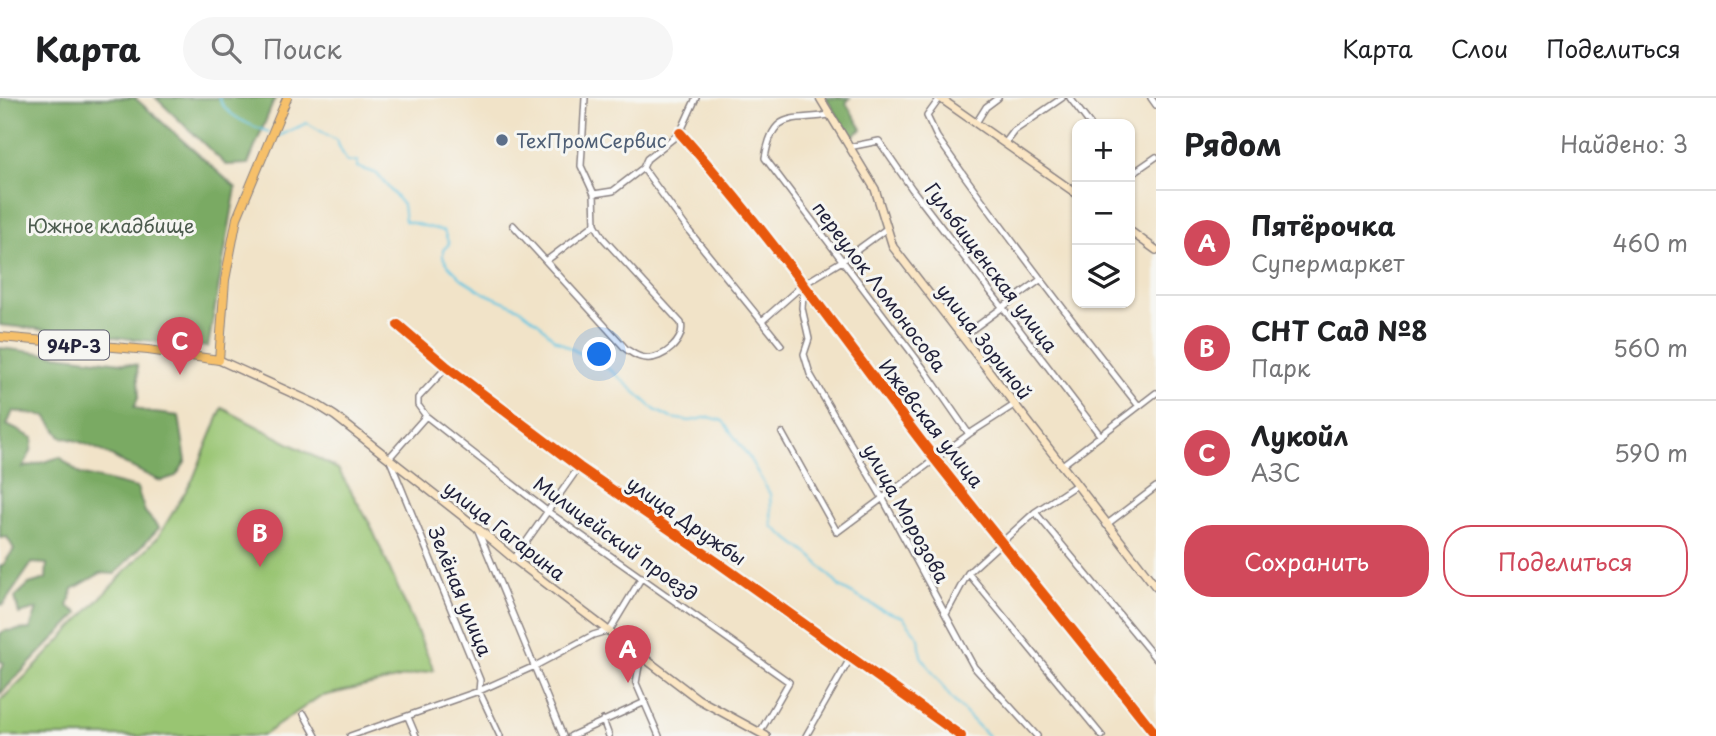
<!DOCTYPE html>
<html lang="ru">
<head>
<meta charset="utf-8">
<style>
  body { margin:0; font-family:"Playpen Sans",sans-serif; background:#f6f6f6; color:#202124 }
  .controls { position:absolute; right:21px; top:21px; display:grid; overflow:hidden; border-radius:14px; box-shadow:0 2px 5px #0004 }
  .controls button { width:63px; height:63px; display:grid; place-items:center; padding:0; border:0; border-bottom:2px solid #e0e0e0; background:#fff; color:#202124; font:35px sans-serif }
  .you { position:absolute; left:600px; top:257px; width:24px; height:24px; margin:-18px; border:5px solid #fff; border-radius:50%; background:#1a73e8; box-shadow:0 0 0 10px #1a73e833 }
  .badge { display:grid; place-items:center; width:46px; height:46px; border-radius:50%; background:#d1495b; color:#fff; font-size:23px; font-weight:700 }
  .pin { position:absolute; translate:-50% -58px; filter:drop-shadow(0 2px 4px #0008) }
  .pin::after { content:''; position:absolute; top:37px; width:24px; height:21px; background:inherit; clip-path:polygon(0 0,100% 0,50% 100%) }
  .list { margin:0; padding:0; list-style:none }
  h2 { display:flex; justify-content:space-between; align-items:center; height:91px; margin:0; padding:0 28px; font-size:30px }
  h2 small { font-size:23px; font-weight:400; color:#757577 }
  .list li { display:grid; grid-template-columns:46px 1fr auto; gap:21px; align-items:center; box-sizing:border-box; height:105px; padding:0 28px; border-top:2px solid #e0e0e0 }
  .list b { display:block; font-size:26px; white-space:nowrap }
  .list p { margin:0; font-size:23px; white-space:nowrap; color:#757577 }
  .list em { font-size:23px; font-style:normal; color:#757577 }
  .actions { display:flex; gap:14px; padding:21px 28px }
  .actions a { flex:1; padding:16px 0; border:2px solid #d1495b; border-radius:28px; text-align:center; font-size:24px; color:#d1495b }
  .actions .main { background:#d1495b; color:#fff }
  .icon { flex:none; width:38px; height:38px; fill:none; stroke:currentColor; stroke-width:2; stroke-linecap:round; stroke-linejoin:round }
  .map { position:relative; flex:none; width:1156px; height:638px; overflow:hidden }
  header { display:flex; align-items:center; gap:42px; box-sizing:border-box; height:98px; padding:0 35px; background:#fff; border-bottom:2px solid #e0e0e0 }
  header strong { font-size:33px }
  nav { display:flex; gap:38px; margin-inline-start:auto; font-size:24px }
  .search { width:490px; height:63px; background:#f6f6f6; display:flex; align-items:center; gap:18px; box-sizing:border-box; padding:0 24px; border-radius:38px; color:#757577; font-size:26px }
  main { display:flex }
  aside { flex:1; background:#fff }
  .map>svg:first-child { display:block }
  .green { fill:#99c572; stroke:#5e7456; stroke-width:2 }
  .forest { fill:#7aaa64; stroke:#4e6650; stroke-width:2 }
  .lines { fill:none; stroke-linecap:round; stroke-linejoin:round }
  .stream { stroke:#63c5e1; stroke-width:2 }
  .minor-casing { stroke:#8a8282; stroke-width:8 }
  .secondary-casing { stroke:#8a8282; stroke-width:10 }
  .primary-casing { stroke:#8a8282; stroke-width:10 }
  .minor { stroke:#fff; stroke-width:5 }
  .secondary { stroke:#fbe6c4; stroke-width:7 }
  .primary { stroke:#f6c06b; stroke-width:8 }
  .cycleway-casing { stroke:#f6f6f2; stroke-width:15 }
  .cycleway { stroke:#e8590c; stroke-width:10 }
  .service-dot { fill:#5c6f8a; stroke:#f6f6f2; stroke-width:2.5 }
  .labels { text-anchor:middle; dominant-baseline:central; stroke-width:6; stroke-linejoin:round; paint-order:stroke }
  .shield { fill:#f6f6f2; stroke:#626272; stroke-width:2 }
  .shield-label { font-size:18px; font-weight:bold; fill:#22223b }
  .service-label { font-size:19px; fill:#4e5e75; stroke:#f6f6f2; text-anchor:start }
  .park-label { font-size:19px; fill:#4c5b4e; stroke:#f6f6f2 }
  .street-label { font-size:19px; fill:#22223b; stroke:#f6f6f2 }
</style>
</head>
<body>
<header>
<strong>Карта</strong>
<div class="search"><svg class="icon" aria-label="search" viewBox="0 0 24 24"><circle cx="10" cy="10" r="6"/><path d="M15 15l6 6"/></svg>Поиск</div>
<nav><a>Карта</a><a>Слои</a><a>Поделиться</a></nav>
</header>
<main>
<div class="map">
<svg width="1156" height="638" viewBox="0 0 1156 638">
  <rect width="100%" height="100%" fill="#f6f6f2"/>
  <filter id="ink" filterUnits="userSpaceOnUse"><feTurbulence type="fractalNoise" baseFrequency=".0143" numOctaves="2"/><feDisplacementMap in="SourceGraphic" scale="14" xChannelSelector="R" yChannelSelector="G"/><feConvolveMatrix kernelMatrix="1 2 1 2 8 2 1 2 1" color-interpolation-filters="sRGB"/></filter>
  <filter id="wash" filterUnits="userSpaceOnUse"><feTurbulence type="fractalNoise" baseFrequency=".00686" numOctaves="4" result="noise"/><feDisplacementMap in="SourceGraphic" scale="28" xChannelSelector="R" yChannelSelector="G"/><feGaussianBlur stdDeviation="1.57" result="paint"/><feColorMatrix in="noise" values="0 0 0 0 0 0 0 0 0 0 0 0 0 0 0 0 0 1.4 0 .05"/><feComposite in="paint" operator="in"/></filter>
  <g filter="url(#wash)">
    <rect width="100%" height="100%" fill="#f1e3c8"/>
    <path class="green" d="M222,310L338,371L370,426L434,572L319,599L262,638H0V603L37,567L158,439L193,381Z"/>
    <path class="forest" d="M0,0H135L236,90L208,249L0,227Z
      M156,0H275L248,66L226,67Z
      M826,0H850L846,5L862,31L851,39Z
      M0,250L137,267L139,298L134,309L146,314L179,318L186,363L176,378L161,383C128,370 96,345 61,339L46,318L13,313L7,327L33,340L31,353L23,370L60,359L80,376L137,390L145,414L159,430L115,476L101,475L73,491L68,509L79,515L0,596V575L4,565L0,563V536L4,533L30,531L37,511L19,516L15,499L29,486L46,481L47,466L32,465L3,507L0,506V468L3,467L14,451L7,439L0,440Z"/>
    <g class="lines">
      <path class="stream" d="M219,0C225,18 252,28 269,34
        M274,36L279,38L307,25L336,42L347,64L358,63L357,69L377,76L403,107L405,123L444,133L449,146L443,152V159L449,168L462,181L484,195L519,210L539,225L554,241L612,273L655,312L671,320L690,323L709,319L723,323L748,358L770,396L772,428L812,459L840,489L882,512L903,519L919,540L921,558L951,600L988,638"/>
    </g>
  </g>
  <g filter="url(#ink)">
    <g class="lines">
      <g class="minor-casing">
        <path id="minor" d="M940,0L927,18L937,39C1001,131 1069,219 1138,307
          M1070,0L1090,26
          M1151,0L1156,7
          M830,17C790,23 773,12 765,60L924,271L969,336
          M976,25L986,9L998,0
          M680,35C772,138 850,251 934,360C1007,453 1083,544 1156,637
          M1005,45L1014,33L1062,0
          M849,49L879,43L912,91L1100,337
          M643,70L689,133L781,247
          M1130,77L1156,59
          M594,96L613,93L643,70L647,61L680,35L696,0
          M513,127L626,251C632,255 638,260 646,260C663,262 686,242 681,225L603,140L595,126L594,96L581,68L585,0
          M546,163L595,126
          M804,186L802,210L809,241L804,256L810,276L883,401L974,569L1037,638
          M762,223L804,186L842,163L886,131
          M398,227L447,269L579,369L717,464L961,638
          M962,239L1040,182
          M447,269L418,300V307L426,318L389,360L480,582L479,593L500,638
          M426,318L547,413L789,584L760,634
          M782,335L837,434L969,336L1014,307
          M1061,368L1156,295
          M1035,414L1156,561
          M1106,427L1156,389
          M477,430L563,638
          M514,461L579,369
          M968,475L1102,638
          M946,516L968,475L1035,414L1076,387
          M641,556L636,585L659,638
          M304,616L316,638
          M408,619L416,638
          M603,622L609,638
          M350,638L479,593L535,568L593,537L610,532L642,479
          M571,638L645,604
          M806,638L851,559"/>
      </g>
      <g class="secondary-casing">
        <path id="secondary" d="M820,0L875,91L893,149L1156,489
          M940,0L1077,96
          M1130,133L1156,152
          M219,262L316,306L335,318L475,428L514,461L698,601L766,638"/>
      </g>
      <g class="primary-casing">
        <path id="primary" d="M0,239L148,252L219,262L225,182L237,120L287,0"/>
      </g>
      <use href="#minor" class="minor"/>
      <use href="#secondary" class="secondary"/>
      <use href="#primary" class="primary"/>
      <g class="cycleway-casing">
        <path id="cycleway" d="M680,35C772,138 850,251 934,360C1007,453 1083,544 1156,637
          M398,227L447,269L579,369L717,464L961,638"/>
      </g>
      <use href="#cycleway" class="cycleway"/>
    </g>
  </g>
  <circle class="service-dot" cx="502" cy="42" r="7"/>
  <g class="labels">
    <rect class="shield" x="39" y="232.5" width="70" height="29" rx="5"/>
    <g class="shield-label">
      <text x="74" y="247">94Р-3</text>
    </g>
    <g class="service-label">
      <text x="516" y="42">ТехПромСервис</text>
    </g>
    <g class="park-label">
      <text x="111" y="127">Южное кладбище</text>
    </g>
    <g class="street-label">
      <text transform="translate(992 169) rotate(53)">Гульбищенская улица</text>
      <text transform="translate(880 188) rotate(53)">переулок Ломоносова</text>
      <text transform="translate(985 243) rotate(52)">улица Зориной</text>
      <text transform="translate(932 325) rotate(52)">Ижевская улица</text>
      <text transform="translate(907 415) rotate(61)">улица Морозова</text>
      <text transform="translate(687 422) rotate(35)">улица Дружбы</text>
      <text transform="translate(505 432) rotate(38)">улица Гагарина</text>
      <text transform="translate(616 440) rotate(36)">Милицейский проезд</text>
      <text transform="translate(461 493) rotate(68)">Зелёная улица</text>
    </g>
  </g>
</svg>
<div class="controls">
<button>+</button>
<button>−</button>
<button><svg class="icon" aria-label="layers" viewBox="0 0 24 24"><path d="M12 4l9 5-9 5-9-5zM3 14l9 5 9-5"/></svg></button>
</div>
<div class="you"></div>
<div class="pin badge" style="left:628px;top:585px">A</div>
<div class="pin badge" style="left:260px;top:469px">B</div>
<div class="pin badge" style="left:180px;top:277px">C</div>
</div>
<aside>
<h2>Рядом<small>Найдено: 3</small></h2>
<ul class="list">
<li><span class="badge">A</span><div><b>Пятёрочка</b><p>Супермаркет</p></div><em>460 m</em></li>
<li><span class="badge">B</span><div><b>СНТ Сад №8</b><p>Парк</p></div><em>560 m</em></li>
<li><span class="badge">C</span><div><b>Лукойл</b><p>АЗС</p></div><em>590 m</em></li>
</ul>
<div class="actions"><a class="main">Сохранить</a><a>Поделиться</a></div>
</aside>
</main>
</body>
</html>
